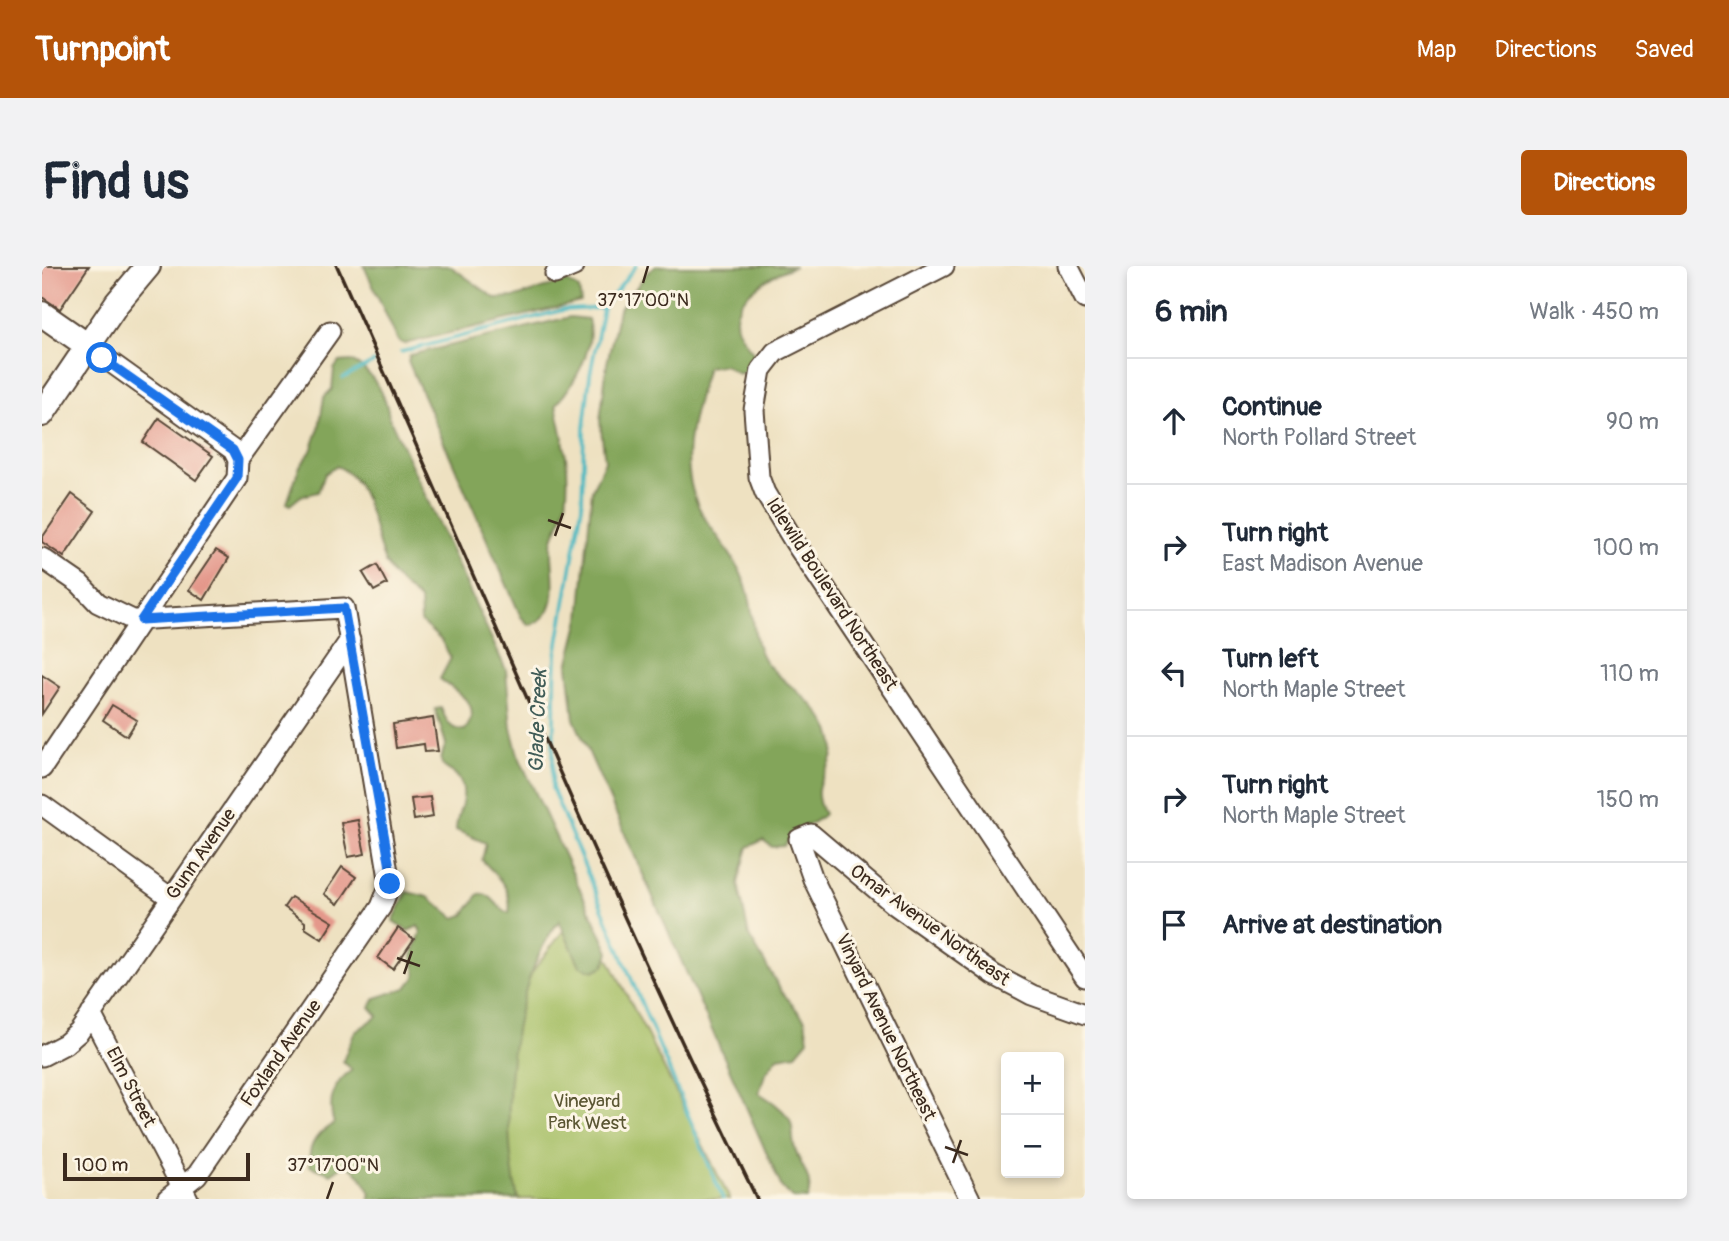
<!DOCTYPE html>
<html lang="en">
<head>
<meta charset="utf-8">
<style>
  body { margin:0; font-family:Pangolin,sans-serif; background:#f2f2f3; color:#1f2937 }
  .controls { position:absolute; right:21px; bottom:21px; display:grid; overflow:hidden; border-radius:7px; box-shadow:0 4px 10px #0003 }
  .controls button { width:63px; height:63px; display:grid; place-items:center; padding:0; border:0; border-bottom:2px solid #e0e1e3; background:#fff; color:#1f2937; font:35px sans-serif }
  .scale { position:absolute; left:21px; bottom:18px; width:187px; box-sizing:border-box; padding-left:7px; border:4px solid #3b2a1e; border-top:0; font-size:19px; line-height:24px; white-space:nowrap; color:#3b2a1e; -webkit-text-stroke:5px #fcf5e5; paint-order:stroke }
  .stop { position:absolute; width:21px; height:21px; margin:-16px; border:5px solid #1a73e8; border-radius:50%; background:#fff }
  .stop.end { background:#1a73e8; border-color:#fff; box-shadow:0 2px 7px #0008 }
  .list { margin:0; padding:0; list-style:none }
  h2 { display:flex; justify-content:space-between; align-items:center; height:91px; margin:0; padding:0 28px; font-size:30px }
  h2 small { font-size:23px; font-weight:400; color:#747a83 }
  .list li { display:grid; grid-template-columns:46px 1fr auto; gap:21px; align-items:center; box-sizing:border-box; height:126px; padding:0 28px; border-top:2px solid #e0e1e3 }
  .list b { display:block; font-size:26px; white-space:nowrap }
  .list p { margin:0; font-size:23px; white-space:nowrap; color:#747a83 }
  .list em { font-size:23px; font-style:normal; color:#747a83 }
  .icon { flex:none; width:38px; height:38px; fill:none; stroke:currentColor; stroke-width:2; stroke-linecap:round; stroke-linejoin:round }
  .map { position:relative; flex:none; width:1043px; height:933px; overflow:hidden; border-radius:7px }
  header { display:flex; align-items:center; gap:42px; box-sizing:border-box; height:98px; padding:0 35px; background:#b45309; color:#fff }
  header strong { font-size:33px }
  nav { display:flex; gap:38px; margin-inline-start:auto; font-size:24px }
  .intro { display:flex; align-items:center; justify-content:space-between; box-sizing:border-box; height:168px; padding:0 42px }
  h1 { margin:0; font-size:49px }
  .button { padding:18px 32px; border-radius:7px; background:#b45309; color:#fff; font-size:24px; font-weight:700 }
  main { display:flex; gap:42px; padding:0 42px }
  aside { flex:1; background:#fff; border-radius:7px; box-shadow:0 4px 10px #0003 }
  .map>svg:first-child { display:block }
  .green { fill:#a4be64; stroke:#707441; stroke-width:2 }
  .forest { fill:#83a55a; stroke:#5f683c; stroke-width:2 }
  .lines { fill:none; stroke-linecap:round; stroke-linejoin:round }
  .stream { stroke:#49b8c1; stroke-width:3.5 }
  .building { fill:#e4988b }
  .minor-casing { stroke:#564536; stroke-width:23 }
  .major-casing { stroke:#564536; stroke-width:28 }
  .minor { stroke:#fff; stroke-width:19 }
  .major { stroke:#fff; stroke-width:24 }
  .rail { stroke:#3b2a1e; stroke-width:3.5 }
  .route { stroke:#1a73e8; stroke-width:9 }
  .ticks { fill:none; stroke:#3b2a1e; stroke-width:2.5 }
  .labels { text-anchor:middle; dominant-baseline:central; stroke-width:6; stroke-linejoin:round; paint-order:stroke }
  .street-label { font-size:19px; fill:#3b2a1e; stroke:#fcf5e5 }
  .park-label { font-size:19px; fill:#5a5633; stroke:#fcf5e5 }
  .water-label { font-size:21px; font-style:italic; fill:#405c57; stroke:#fcf5e5 }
  .ticks-label { font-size:18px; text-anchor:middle; fill:#3b2a1e; stroke:#fcf5e5; stroke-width:6; stroke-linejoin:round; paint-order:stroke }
</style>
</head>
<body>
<header>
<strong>Turnpoint</strong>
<nav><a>Map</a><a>Directions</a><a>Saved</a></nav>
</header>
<div class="intro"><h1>Find us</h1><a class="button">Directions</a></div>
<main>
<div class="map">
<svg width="1043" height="933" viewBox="0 0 1043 933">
  <rect width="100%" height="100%" fill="#fcf5e5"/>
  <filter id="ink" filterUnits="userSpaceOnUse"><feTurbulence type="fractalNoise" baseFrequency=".0143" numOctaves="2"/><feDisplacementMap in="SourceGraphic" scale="14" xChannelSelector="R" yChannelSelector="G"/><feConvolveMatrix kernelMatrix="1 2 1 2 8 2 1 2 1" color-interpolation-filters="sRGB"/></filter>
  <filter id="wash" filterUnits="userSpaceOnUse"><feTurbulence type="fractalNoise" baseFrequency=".00686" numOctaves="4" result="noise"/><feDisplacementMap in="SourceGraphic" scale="28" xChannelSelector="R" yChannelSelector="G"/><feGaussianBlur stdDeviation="1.57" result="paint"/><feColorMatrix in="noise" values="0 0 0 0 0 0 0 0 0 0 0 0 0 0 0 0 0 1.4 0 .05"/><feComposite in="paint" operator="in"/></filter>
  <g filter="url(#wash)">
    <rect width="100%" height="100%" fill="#eee1c1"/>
    <path class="green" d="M540,640L688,933H448L469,734Z"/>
    <path class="forest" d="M322,0H408L453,32L474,31L524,15L537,23L539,36L362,78L356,75Z
      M614,0H753C731,8 684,33 696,63C700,73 708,82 714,91L710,102L697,108L682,99L665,101C650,153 632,205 664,254C679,276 697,297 705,323C713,346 709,379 726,399C747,422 774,435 788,464C805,504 760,509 782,548C768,562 755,560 742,580L730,581L721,574L706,581L696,617L707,670L740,726L763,754L766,774L754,788L736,791L723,808L717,827C728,834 739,841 747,852C752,860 750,871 752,880C756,897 774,914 765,933L751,932L740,922L532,453L526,400L538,353L550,224L563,195L558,155L565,97L577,44L606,6Z
      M528,51L546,53C554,84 533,116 514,139C521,172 529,203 524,237C522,251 512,264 510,278C508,306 524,348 487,359L479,351L366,95L368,89Z
      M309,95C329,104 345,129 347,151L464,404L469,462L476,489L567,686L562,700L552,705L538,700L517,655C466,721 457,854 476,933H327L329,927C321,914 316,903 302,899L289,908L268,900C265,880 274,867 292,858C285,837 291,816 310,804L301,795L312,767L336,750L328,741L333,732L364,722L372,713L374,707L370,690L379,666L376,660L366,665L351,655L365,626L386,631L413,652L422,649L437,628C451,626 455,644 467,647C471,623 455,610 440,594L444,577L414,564C414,549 425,535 420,519C412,496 390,511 404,478L393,443L399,442C404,454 408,465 423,464C442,438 417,428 398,413L409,392L399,374L379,356L378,334C366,324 351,312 344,298C330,269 329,212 294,200L283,208L276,226L259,230L248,239L245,237L257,202L269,185L277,162L282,131L290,123L292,103L297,96Z"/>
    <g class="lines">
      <path class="stream" d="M594,0L561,42L548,109L542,162L540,240L514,389L510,522L681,933
        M359,86L521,44L561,42
        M301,112L332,96"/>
    </g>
    <g id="blocks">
      <path class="building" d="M0,0H47L18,43L0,31Z
        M117,152L171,190L154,214L101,176Z
        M30,228L53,245L22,291L0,276V272Z
        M174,284L187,292L162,334L147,324Z
        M335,299L345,318L332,325L321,307Z
        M0,409L18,421L0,448Z
        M70,439L95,454L85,470L61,454Z
        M391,452L396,485L383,486L382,478L354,482L351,458Z
        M388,531L391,551L372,554L369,533Z
        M316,554L323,588L306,591L299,557Z
        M300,601L314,611L296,638L282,628Z
        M249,631L291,656L280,673L263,662V656L242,641Z
        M356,662L372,673L351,703L336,692Z"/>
    </g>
  </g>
  <g filter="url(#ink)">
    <use href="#blocks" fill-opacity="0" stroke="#564536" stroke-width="2"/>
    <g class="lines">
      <g class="minor-casing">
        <path id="minor" d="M902,0L733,86L719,104L712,144L717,211L723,227L752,275L1043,711
          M1026,0L1043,33
          M513,8L532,0
          M196,194L288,65
          M0,292L38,318L56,337L91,354L302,342L348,618L339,641L155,909L125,933
          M0,502L195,212L196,194L191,184L46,80
          M0,539L129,632
          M49,748L146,933
          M0,790L23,778L37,766L308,374
          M928,933L771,613L757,573L769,568L853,639L952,709L990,729L1043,748"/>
      </g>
      <g class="major-casing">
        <path id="major" d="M0,48L46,80
          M0,148L75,37L106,0"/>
      </g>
      <use href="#minor" class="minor"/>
      <use href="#major" class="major"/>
      <path class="rail" d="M295,0C434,311 565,627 715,933"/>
    </g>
  </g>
  <g class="lines" filter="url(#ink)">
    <path class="route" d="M60,92L191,184L196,194L195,212L99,354L302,342L349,607L348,618"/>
  </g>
  <path class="ticks" d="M601,17L606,0M506,254L529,262M513,270L521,247M355,692L378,700M362,708L370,685M903,881L926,889M911,897L919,874M285,933L291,916"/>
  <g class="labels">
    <g class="street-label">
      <text transform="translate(790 328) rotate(57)">Idlewild Boulevard Northeast</text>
      <text transform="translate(159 588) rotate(-55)">Gunn Avenue</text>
      <text transform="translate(888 659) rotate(36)">Omar Avenue Northeast</text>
      <text transform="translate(844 761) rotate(64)">Vinyard Avenue Northeast</text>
      <text transform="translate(239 787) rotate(-55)">Foxland Avenue</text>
      <text transform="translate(89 821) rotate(63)">Elm Street</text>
    </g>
    <g class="park-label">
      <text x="545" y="835">Vineyard<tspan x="545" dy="22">Park West</tspan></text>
    </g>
    <g class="water-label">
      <text transform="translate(496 455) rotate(-88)">Glade Creek</text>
    </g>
  </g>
  <g class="ticks-label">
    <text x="601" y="40">37°17'00"N</text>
    <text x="291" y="905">37°17'00"N</text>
  </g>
</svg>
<div class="controls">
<button>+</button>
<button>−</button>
</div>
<div class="scale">100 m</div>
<div class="stop" style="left:60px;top:92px"></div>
<div class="stop end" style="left:348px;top:618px"></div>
</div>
<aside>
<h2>6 min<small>Walk · 450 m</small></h2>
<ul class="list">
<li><svg class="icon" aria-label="ahead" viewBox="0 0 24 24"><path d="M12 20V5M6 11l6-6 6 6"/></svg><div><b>Continue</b><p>North Pollard Street</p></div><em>90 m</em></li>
<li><svg class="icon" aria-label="right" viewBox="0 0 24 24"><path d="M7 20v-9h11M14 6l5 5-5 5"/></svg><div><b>Turn right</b><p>East Madison Avenue</p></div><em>100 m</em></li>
<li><svg class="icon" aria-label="left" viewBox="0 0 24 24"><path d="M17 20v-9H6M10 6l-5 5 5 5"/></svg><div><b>Turn left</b><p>North Maple Street</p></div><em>110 m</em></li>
<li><svg class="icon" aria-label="right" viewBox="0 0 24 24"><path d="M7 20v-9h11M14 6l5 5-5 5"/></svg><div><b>Turn right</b><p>North Maple Street</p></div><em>150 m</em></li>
<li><svg class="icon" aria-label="arrive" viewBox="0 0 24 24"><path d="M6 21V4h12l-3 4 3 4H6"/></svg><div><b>Arrive at destination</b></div></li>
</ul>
</aside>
</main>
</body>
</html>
